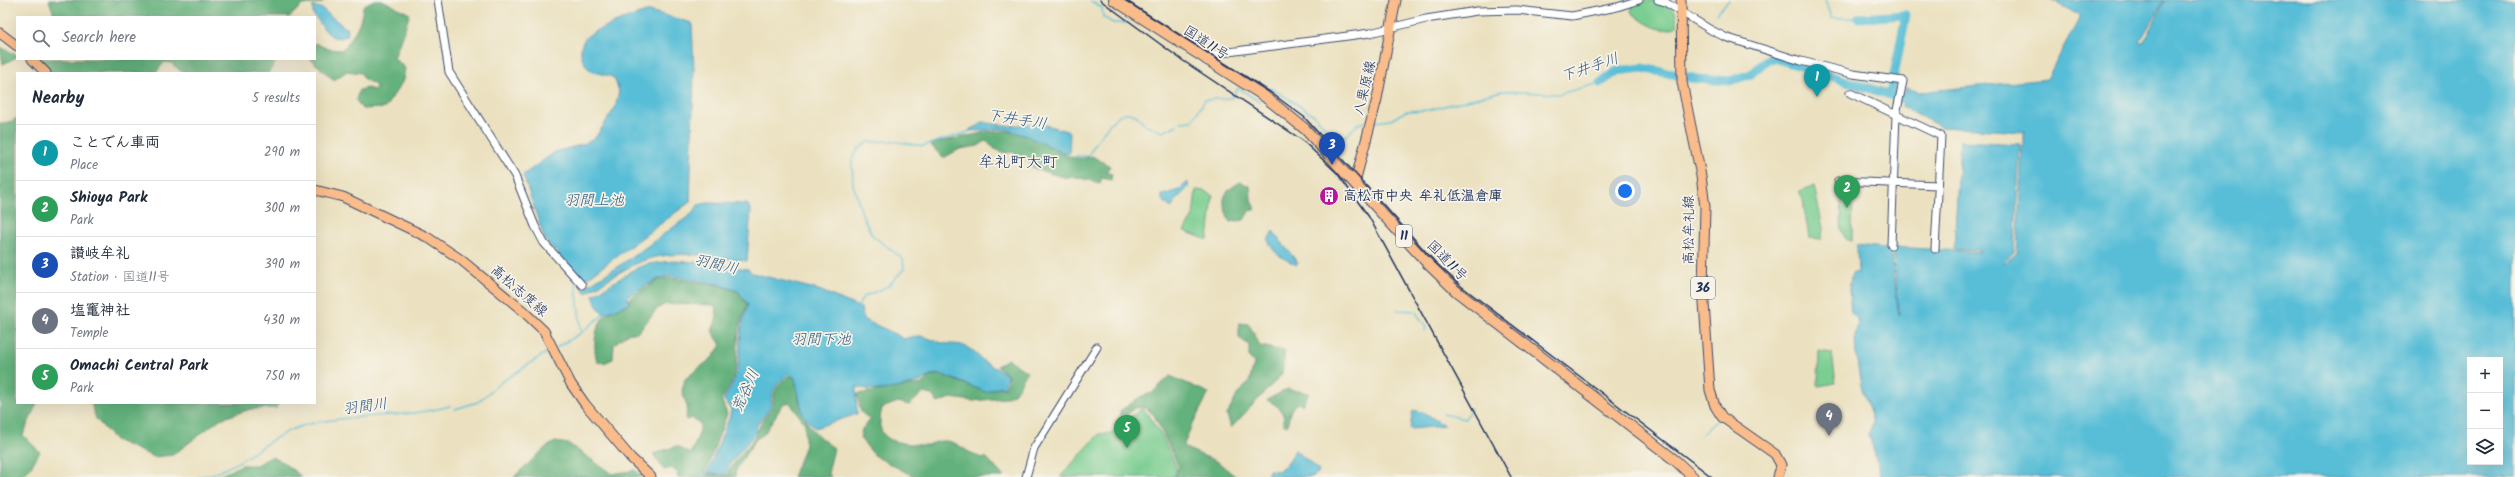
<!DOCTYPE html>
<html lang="en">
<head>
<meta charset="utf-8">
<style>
  body { margin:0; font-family:Kalam,"Klee One",sans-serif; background:#f2f2f3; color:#1f2937 }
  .controls { position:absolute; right:12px; bottom:12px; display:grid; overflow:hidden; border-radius:0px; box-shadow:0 4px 16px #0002 }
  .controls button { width:36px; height:36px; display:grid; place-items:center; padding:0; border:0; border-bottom:1px solid #e0e1e3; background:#fff; color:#1f2937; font:20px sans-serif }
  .you { position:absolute; left:1625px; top:191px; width:14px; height:14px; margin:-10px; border:3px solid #fff; border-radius:50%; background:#1a73e8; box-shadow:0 0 0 6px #1a73e833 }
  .badge { display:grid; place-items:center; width:26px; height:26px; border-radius:50%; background:#0b8043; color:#fff; font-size:13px; font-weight:700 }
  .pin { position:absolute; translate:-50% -33px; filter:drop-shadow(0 1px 2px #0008) }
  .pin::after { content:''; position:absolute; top:21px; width:14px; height:12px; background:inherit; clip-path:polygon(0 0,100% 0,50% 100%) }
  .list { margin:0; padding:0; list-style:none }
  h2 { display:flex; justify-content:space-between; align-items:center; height:52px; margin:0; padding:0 16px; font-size:17px }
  h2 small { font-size:13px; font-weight:400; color:#747a83 }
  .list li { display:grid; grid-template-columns:26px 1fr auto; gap:12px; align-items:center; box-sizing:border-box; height:56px; padding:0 16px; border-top:1px solid #e0e1e3 }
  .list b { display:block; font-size:15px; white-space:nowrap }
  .list p { margin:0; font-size:13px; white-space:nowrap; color:#747a83 }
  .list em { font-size:13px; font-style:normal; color:#747a83 }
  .icon { flex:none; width:22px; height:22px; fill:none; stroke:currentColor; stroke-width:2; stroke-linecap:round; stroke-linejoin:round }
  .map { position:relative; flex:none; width:2515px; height:477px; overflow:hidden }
  .search { position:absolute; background:#fff; box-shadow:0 4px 16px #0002; left:16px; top:16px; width:300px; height:44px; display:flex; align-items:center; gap:10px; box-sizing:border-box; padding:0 14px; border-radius:0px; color:#747a83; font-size:15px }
  .panel { position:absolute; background:#fff; box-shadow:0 4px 16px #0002; left:16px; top:72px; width:300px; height:332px; border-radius:0px }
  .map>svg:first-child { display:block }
  .green { fill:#7ace91; stroke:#4a7e78 }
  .forest { fill:#63b17b; stroke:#3f706c }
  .water { fill:#59bed7; stroke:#3a769a; fill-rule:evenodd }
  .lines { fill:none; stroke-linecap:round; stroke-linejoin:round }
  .stream { stroke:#59bed7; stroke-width:1.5 }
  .river { stroke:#59bed7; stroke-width:9 }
  .minor-casing { stroke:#3a4a6d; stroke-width:9 }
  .major-casing { stroke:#3a4a6d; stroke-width:11 }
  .highway-casing { stroke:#3a4a6d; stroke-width:12 }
  .minor { stroke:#fff; stroke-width:7 }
  .major { stroke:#fabc8b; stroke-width:9 }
  .highway { stroke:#fabc8b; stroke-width:10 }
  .rail { stroke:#1b2f5e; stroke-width:1.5 }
  .labels { text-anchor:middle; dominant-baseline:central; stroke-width:3.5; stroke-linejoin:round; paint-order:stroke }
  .shield { fill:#f7f3e8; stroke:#5d6a87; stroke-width:1 }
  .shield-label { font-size:13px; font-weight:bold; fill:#1b2f5e }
  .street-label { font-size:14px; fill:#1b2f5e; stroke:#f7f3e8 }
  .poi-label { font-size:14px; font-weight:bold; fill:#1b2f5e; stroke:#f7f3e8; text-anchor:start }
  .water-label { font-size:15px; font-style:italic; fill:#2e5a82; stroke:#f7f3e8 }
  .quarter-label { font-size:16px; fill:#1b2f5e; stroke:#f7f3e8 }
</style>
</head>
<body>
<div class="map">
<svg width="2515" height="477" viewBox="0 0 2515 477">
  <rect width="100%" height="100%" fill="#f7f3e8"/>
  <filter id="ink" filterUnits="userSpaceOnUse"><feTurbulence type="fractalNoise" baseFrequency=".025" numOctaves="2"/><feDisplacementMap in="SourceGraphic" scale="8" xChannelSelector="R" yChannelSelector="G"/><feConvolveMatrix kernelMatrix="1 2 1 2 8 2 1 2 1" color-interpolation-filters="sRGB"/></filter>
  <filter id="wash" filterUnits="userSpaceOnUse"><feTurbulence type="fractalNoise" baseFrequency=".012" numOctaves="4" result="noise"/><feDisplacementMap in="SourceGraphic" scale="16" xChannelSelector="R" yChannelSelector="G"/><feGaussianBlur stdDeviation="0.9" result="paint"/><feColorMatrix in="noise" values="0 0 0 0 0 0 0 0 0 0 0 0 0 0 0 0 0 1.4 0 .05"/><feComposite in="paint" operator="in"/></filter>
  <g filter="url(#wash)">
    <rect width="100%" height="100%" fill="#ebe1c0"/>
    <path class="green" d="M1642,0C1656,0 1664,3 1675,11L1678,25C1663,37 1643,22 1631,12L1633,3Z
      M1842,185L1853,186L1852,240L1846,239L1841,230Z
      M1814,186L1823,228L1822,239L1809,238L1803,200L1799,191Z
      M1196,190L1206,191L1213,196L1208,240L1184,231L1193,216Z
      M1819,351L1832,353L1836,383L1818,386Z
      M1143,408L1161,434L1177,468L1174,477H1060L1099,434L1112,433L1123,422Z"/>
    <path class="forest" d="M49,0H322L323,3L302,5L290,17H55Z
      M374,0H382L410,14L394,58L405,68L403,81L385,108L362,109L356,100L359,90L367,88L374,90L377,86L364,79L361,73L347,71L334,80L310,59H315V43L328,49L342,50C353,37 362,23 363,6Z
      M0,47L17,55V57L3,64Z
      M37,59H278L268,73H183L171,63L164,62L156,73H51Z
      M17,118V403H37L23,435L40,452C25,475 29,477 0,477V123L10,122Z
      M1008,131C1016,135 1026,135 1033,138C1049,146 1074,165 1092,156L1110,166L1106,172L1112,174L1111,180L1102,178L1100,183L1077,177L1067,178L1038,170L1032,167L1027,160L1014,152L1005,153L995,149L986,141L978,146L960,149L943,158L930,144L987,132Z
      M1240,182L1250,186L1251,198L1256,209L1250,210L1244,220L1230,222C1221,201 1220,194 1240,182Z
      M670,278L717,285L737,291L747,304C745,313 740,322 739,331C736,356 739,379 721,399L727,414L705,473L727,476C734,458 751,447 757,432C762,421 764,417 773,406C772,393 778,383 789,376L795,378C801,413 803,427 834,448L828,473L831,477H793L805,445V424L790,403L783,404L764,434L756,439L747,452L736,470L735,477H677L678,473L672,468L664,470L653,454L677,446L691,454L700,431V423L691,418L686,420L687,407L682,390L685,379L712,358L721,345L712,331L717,317L715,305L666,304L658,308L638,332L627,334L614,344L613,359L604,363L597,362C593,348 594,325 606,315C612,310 622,307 629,304L630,297L658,280Z
      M1239,323L1249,324L1260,346L1285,351L1282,374L1231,428L1227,415L1237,395L1249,382L1254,363L1249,357V345L1239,338Z
      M1008,359L1027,372L1015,393L1006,398L972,401L951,398L938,403L932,395L923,393L909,405L898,402L882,408C875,435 886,442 912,444C916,444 923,446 927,445C935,443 941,439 951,442C964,446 972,458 987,458L1004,477H915L875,456L860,438L862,429L870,420L861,412L857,394L922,384L931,375H940L986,392L1000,387L1004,389L1007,384L1008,375L997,366Z
      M1170,376L1209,393L1191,427L1183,447L1218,462L1236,477H1175L1179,467L1154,415L1145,407L1134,408L1120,421V411L1142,396L1152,393Z
      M1287,389L1309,393L1302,405L1297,403C1289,410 1289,415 1288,425H1284C1285,411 1279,406 1267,400Z
      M91,403H279L276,408L251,409L220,419L173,455L154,457L115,440L96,419Z
      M555,442L569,444L612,474L635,470L643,477H514L545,448Z
      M271,457L281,461L302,477H217L242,465H256Z"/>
    <path class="water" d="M2051,0H2164L2140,41L2143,43L2165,0H2515V477H1881L1869,434L1873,422L1861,386L1856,355L1855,336L1858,324L1856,317L1851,313L1849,289L1852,273H1858L1857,245L1890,249L1899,315L1893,247L1980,252V250L1954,249L1960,141L2020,144L2014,252L2004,262L2005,263L2017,253L2022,146H2024V132L1941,127L1902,107L1906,88L1920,92L2047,79L2079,19V15ZM2470,360H2500V462H2470Z
      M313,6L321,8L348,30L347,36C327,44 324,24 313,15Z
      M650,11L692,23L694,71L690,202L586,279L580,278L545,240L523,175L555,152L584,144L595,138L615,108L619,91L614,78C607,74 596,74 590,70C586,67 584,62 582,57C579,49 582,40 589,35C601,27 635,15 650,11Z
      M982,122L1007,126L1039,123L1070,132L1069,154C1049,147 1030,136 1009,130C996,127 982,133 969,130L980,125Z
      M1188,182V188L1175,201L1174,205L1171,208L1162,200V195L1179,190Z
      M707,203L747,204L751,209L747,261C712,257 674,248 640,262C621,270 603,283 586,293L582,289L628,260L693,213L698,205Z
      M1273,231L1298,263L1297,265C1283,258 1274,255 1268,240Z
      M673,261L695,262L748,269L752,273L819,290L861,308L863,319C877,326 891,331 904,339C924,332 925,339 943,343C949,345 958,343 964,346C974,350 978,357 986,363C993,367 1001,370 1007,375L1004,388L1000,386L986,392L941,374L930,375C924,384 890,390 877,390C870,390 863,388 856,387L857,414L815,428L803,415L795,378L789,374C777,382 770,392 771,406L757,425L756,432L730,464L726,474L707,473L730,416L731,408L723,399C740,379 739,355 741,331C742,322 746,312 748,304L738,291L718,284L670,276L658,279L627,296L629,303L604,314L597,306L593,295L637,268L648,264Z
      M1413,410L1425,413L1445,426L1410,429Z
      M1295,450L1318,469L1319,472L1312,477H1267L1269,470L1278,471L1289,462Z"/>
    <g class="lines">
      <path class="stream" d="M1825,0L1831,18H1859
        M1091,1L1102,8L1103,17L1113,23H1127
        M1716,14L1729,0
        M1268,93L1271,88L1314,115L1333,136H1346L1358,124L1366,122
        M1181,122L1192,121L1205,100L1231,98L1238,88L1260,102
        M1374,122L1391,120L1406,111L1429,110L1502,91L1559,94L1600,83
        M1076,156H1088C1094,145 1112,116 1124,113C1127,112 1132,114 1136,115L1144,124L1163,132L1177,125
        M576,283L581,333
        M857,308L863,297L888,286L904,269L903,259L872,235L863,217L853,184L852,160L858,149L868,142L892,141L923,146L971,131
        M1397,310L1415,311L1426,327L1425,331
        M557,347L581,333L604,314
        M455,409L478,402L500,383L549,351
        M1443,414L1465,419L1471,408
        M1701,435L1719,418
        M199,477C240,471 267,435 305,425C352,413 403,419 450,406
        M702,477L708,472"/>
      <path class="river" d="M1859,18L1906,15L1890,95
        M1600,83L1617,71L1642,68L1697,79L1730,81L1751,74L1768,59L1775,58L1915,103"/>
    </g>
  </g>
  <g filter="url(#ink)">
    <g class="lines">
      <g class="minor-casing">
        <path id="minor" d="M438,0L449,72L515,176L535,226L544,243L582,285
          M1658,0L1665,2L1711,30L1725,37L1801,61L1853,74L1903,81L1896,115L1891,245
          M1206,61L1214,54L1370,33L1426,19L1477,11L1517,10L1572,16L1617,7L1639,0
          M1850,93L1941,136L1935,249
          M1838,181L1938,185
          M1026,477L1034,448L1097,347"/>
      </g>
      <g class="major-casing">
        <path id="major" d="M1681,0L1682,82L1701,176L1705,207L1703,288L1710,390L1715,406L1722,417L1775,454L1781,465L1778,477
          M0,33L17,46
          M32,59L46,73
          M1355,182L1377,99L1396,0
          M315,190L343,197L427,237L460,259L522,310L544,331L571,384L585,404L631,458L651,477"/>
      </g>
      <g class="highway-casing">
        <path id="highway" d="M1114,0L1264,96L1305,129L1428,264L1456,291L1676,461L1693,477"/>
      </g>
      <use href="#minor" class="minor"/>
      <use href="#major" class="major"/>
      <use href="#highway" class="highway"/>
      <path class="rail" d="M1100,0L1182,60L1302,140L1337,173L1369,217L1511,477
        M1125,0L1270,92L1304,117L1435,262L1461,286L1712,477"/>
    </g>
  </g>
  <defs>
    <g id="building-disc" transform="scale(1)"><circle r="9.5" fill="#b5179e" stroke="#f7f3e8"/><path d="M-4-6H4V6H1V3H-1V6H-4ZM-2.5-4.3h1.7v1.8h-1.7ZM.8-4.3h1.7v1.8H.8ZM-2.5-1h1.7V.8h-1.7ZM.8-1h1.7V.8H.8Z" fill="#fff"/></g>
  </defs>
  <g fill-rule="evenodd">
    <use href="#building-disc" x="1329" y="196"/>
  </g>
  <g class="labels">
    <g class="shield">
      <rect x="1396" y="225" width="16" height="22" rx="3"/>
      <rect x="1691" y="277" width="24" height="22" rx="3"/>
    </g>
    <g class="shield-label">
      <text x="1404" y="236">11</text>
      <text x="1703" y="288">36</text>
    </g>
    <g class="street-label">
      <text transform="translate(1206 43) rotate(33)">国道11号</text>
      <text transform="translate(1365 88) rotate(-77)">八栗原線</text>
      <text transform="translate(1689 230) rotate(-90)">高松牟礼線</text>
      <text transform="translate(1447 261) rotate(45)">国道11号</text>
      <text transform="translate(519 291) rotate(41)">高松志度線</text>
    </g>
    <g class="poi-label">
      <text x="1343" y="196">高松市中央 牟礼低温倉庫</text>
    </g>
    <g class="water-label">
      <text transform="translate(1590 68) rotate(-19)">下井手川</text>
      <text transform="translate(1017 120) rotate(9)">下井手川</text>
      <text x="594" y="201">羽間上池</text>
      <text transform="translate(716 265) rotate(13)">羽間川</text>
      <text x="821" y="340">羽間下池</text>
      <text transform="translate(746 391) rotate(-66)">荒谷川</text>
      <text transform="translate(365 407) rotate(-8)">羽間川</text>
    </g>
    <g class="quarter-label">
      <text x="1018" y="162">牟礼町大町</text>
    </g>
  </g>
</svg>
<div class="controls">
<button>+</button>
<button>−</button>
<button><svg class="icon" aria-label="layers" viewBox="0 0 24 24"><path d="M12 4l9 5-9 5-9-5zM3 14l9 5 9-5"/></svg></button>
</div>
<div class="you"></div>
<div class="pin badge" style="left:1817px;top:97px;background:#0f9aa8">1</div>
<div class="pin badge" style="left:1847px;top:208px;background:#2e9e5b">2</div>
<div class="pin badge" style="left:1332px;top:165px;background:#1a4fb4">3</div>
<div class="pin badge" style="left:1829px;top:436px;background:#6b7280">4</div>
<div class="pin badge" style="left:1127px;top:448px;background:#2e9e5b">5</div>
<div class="search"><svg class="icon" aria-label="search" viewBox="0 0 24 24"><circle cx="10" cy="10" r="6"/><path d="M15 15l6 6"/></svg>Search here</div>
<section class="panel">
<h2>Nearby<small>5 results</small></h2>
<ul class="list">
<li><span class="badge" style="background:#0f9aa8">1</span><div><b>ことでん車両</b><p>Place</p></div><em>290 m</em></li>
<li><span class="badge" style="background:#2e9e5b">2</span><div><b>Shioya Park</b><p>Park</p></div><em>300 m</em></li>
<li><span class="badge" style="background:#1a4fb4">3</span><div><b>讃岐牟礼</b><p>Station · 国道11号</p></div><em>390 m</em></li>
<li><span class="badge" style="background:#6b7280">4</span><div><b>塩竃神社</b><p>Temple</p></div><em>430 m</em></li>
<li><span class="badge" style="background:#2e9e5b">5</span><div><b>Omachi Central Park</b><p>Park</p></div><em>750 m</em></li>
</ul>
</section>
</div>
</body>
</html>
